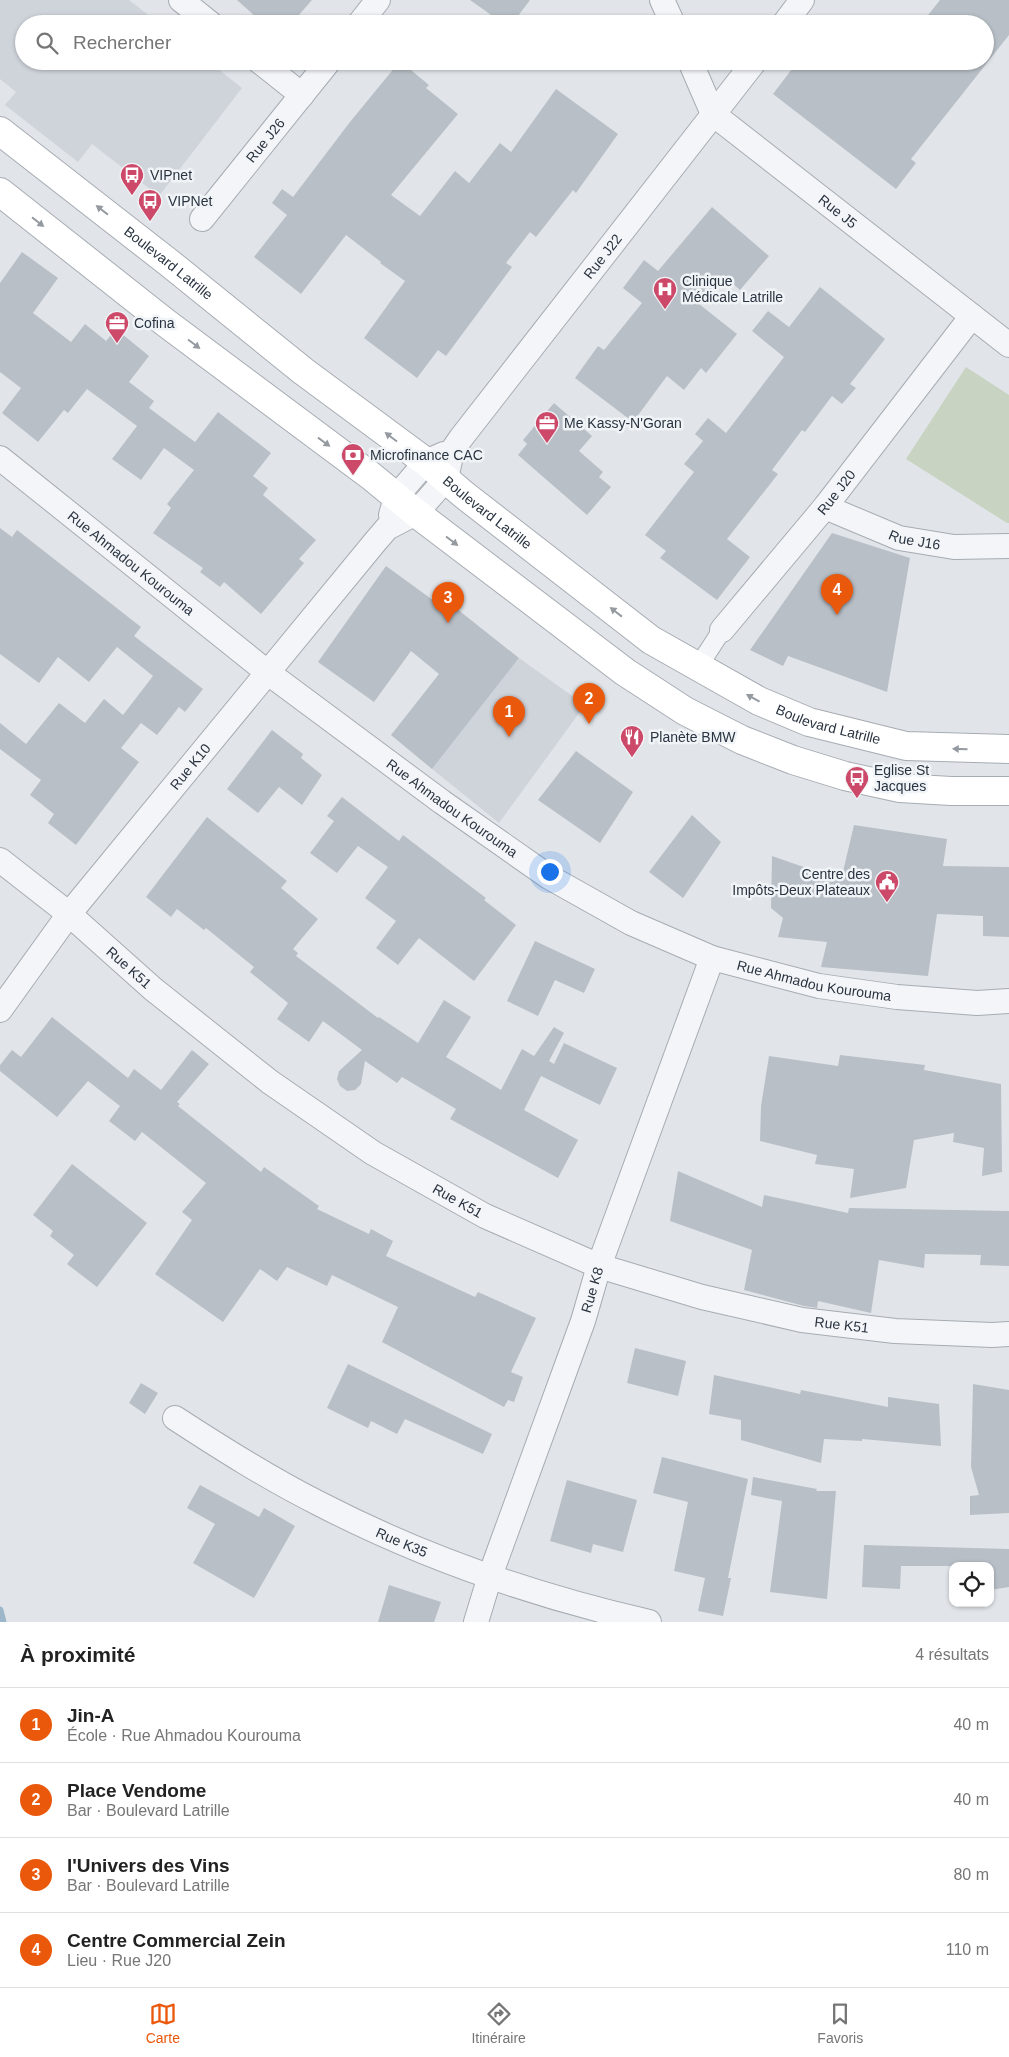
<!DOCTYPE html>
<html lang="fr">
<head>
<meta charset="utf-8">
<style>
  body { margin:0; font-family:Arial,sans-serif; background:#f6f6f6; color:#222 }
  .controls { position:absolute; right:15px; bottom:15px; display:grid; overflow:hidden; border-radius:10px; box-shadow:0 1px 4px #0004 }
  .controls button { width:45px; height:45px; display:grid; place-items:center; padding:0; border:0; border-bottom:1px solid #e0e0e0; background:#fff; color:#222; font:25px sans-serif }
  .you { position:absolute; left:549px; top:871px; width:18px; height:18px; margin:-12px; border:4px solid #fff; border-radius:50%; background:#1a73e8; box-shadow:0 0 0 8px #1a73e833 }
  .badge { display:grid; place-items:center; width:32px; height:32px; border-radius:50%; background:#ea580c; color:#fff; font-size:16px; font-weight:700 }
  .pin { position:absolute; translate:-50% -41px; filter:drop-shadow(0 1px 2px #0008) }
  .pin::after { content:''; position:absolute; top:26px; width:18px; height:15px; background:inherit; clip-path:polygon(0 0,100% 0,50% 100%) }
  .list { margin:0; padding:0; list-style:none }
  h2 { display:flex; justify-content:space-between; align-items:center; height:65px; margin:0; padding:0 20px; font-size:21px }
  h2 small { font-size:16px; font-weight:400; color:#767676 }
  .list li { display:grid; grid-template-columns:32px 1fr auto; gap:15px; align-items:center; box-sizing:border-box; height:75px; padding:0 20px; border-top:1px solid #e0e0e0 }
  .list b { display:block; font-size:19px; white-space:nowrap }
  .list p { margin:0; font-size:16px; white-space:nowrap; color:#767676 }
  .list em { font-size:16px; font-style:normal; color:#767676 }
  .icon { flex:none; width:28px; height:28px; fill:none; stroke:currentColor; stroke-width:2; stroke-linecap:round; stroke-linejoin:round }
  .map { position:relative; flex:none; width:1009px; height:1622px; overflow:hidden }
  .search { position:absolute; background:#fff; box-shadow:0 1px 4px #0004; left:15px; right:15px; top:15px; height:55px; display:flex; align-items:center; gap:12px; box-sizing:border-box; padding:0 18px; border-radius:28px; color:#767676; font-size:19px }
  .sheet { height:365px; background:#fff }
  nav { display:flex; justify-content:space-around; align-items:center; box-sizing:border-box; height:70px; border-top:1px solid #e0e0e0; background:#fff; font-size:14px; color:#767676 }
  nav a { display:grid; justify-items:center; gap:2px }
  nav .on { color:#ea580c }
  .map>svg:first-child { display:block }
  .built { fill:#cfd4db }
  .green { fill:#c8d3c2 }
  .lines { fill:none; stroke-linecap:round; stroke-linejoin:round }
  .stream { stroke:#9db6c9; stroke-width:7 }
  .building { fill:#b8bfc6 }
  .pedestrian-casing { stroke:#a6acb3; stroke-width:20 }
  .minor-casing { stroke:#a6acb3; stroke-width:26 }
  .secondary-casing { stroke:#a6acb3; stroke-width:30 }
  .pedestrian { stroke:#f4f5f8; stroke-width:18 }
  .minor { stroke:#f4f5f8; stroke-width:24 }
  .secondary { stroke:#fff; stroke-width:28 }
  .oneway { fill:#949aa0 }
  .labels { text-anchor:middle; dominant-baseline:central; stroke-width:5; stroke-linejoin:round; paint-order:stroke }
  .street-label { font-size:14px; fill:#2a3441; stroke:#f1f4f7 }
  .poi-label { font-size:14px; fill:#2a3441; stroke:#f1f4f7; text-anchor:start }
</style>
</head>
<body>
<div class="map">
<svg width="1009" height="1622" viewBox="0 0 1009 1622">
  <rect width="100%" height="100%" fill="#e1e5e9"/>
  <path class="built" d="M0,0H129L160,24H24V61H208L242,88L159,196L92,144L78,162L5,105L16,92L0,79Z
    M519,658L585,705L499,823L432,769Z"/>
  <path class="green" d="M966,367L1009,395V523H1007L906,459Z"/>
  <g class="lines">
    <path class="stream" d="M0,1610L3,1622"/>
  </g>
  <path class="building" d="M237,0H312L291,24H264Z
    M470,0H530L512,24H504Z
    M940,0H1009V35L911,159L916,163L896,189L773,94L798,61H985V24H921Z
    M400,61L429,85L426,88L458,114L391,195L420,216L455,171L469,183L500,143L511,152L556,89L618,134L576,193L573,190L536,237L530,232L506,263L512,267L446,356L438,350L417,378L364,338L405,281L380,263L381,262L346,235L301,294L254,257L287,215L272,203L282,189L293,197L350,122Z
    M712,207L769,256L740,290L723,275L699,304L737,334L706,373L701,368L684,390L667,376L633,422L575,378L598,346L604,350L642,303L623,288L644,260L658,271Z
    M22,252L58,278L33,313L71,342L85,324L106,341L116,329L149,356L129,382L154,401L149,408L195,442L218,412L271,453L253,476L268,488L263,495L316,540L299,559L304,563L261,614L224,582L220,587L200,572L203,568L153,533L171,508L167,504L194,470L164,448L141,480L112,459L137,426L87,389L68,413L64,410L38,442L2,413L21,388L0,372V283Z
    M820,287L885,339L850,384L856,388L842,404L832,396L805,432L802,430L772,470L778,474L727,539L750,557L717,600L660,558L666,551L645,535L694,472L684,464L703,441L695,434L708,418L726,433L784,357L752,331L768,311L789,327Z
    M554,403L592,436L579,451L603,472L599,477L611,487L587,515L518,455L527,444L523,440Z
    M0,528L12,537L17,530L141,627L134,636L203,689L185,712L179,707L157,735L141,723L121,748L139,762L76,845L48,823L54,814L30,795L41,780L0,749V723L26,744L59,703L85,723L104,699L123,715L153,676L117,647L89,682L58,657L39,683L0,654Z
    M832,533L910,558L887,692L788,656L783,666L750,650Z
    M386,566L448,611L452,605L519,658L432,769L391,735L439,674L411,651L374,702L318,662Z
    M272,730L303,754L301,758L322,775L302,805L279,787L258,813L227,789Z
    M576,751L633,792L600,843L538,800Z
    M342,797L399,841L403,835L486,898L484,900L516,925L474,981L419,938L398,965L376,948L396,921L365,898L388,867L358,846L337,873L310,853L334,821L327,816Z
    M692,815L721,842L683,898L649,872Z
    M207,817L287,881L281,888L318,919L293,949L298,953L296,956L378,1018L379,1017L418,1043L444,1000L471,1017L446,1057L501,1090L522,1049L534,1056L554,1027L564,1033L549,1061L554,1064L564,1043L617,1068L600,1105L541,1076L524,1110L578,1140L558,1178L450,1119L456,1109L402,1077L397,1083L365,1061L361,1084L355,1090L347,1091L340,1086L337,1079L339,1071L362,1050L323,1021L309,1042L277,1019L288,1003L250,972L254,967L206,928L204,930L177,909L171,917L146,897Z
    M854,825L947,839L943,866L1009,867V937L983,936V916L937,914L928,976L821,967L827,942L778,937L783,918L771,908L772,856L841,880Z
    M535,941L595,969L584,993L555,980L538,1016L507,1001Z
    M52,1017L128,1078L134,1069L161,1090L192,1050L209,1064L177,1102L180,1104L178,1106L261,1172L264,1167L319,1206L317,1209L369,1234L371,1229L393,1241L386,1256L475,1297L478,1292L536,1318L511,1372L523,1377L514,1402L508,1400L504,1407L382,1342L398,1307L332,1275L327,1286L287,1267L277,1281L260,1269L223,1322L155,1274L192,1220L182,1212L206,1183L142,1132L135,1141L109,1121L120,1106L88,1081L57,1117L0,1071V1065L12,1050L21,1057Z
    M840,1055L925,1065L924,1070L1001,1084L1002,1172L982,1176L984,1148L953,1142L954,1133L914,1140L906,1188L850,1198L854,1169L815,1164L817,1155L760,1141L761,1106L769,1056L838,1066Z
    M72,1164L147,1223L97,1287L67,1264L74,1255L50,1236L53,1231L33,1215Z
    M678,1171L762,1207L764,1195L848,1213L849,1208L1009,1211V1266L980,1265L981,1255L925,1254L924,1268L879,1260L871,1313L818,1301L817,1308L804,1306L744,1290L752,1250L670,1221Z
    M635,1348L686,1361L678,1396L627,1383Z
    M348,1364L492,1434L483,1454L405,1419L397,1434L371,1421L368,1428L327,1408Z
    M714,1375L800,1394L801,1390L888,1407V1397L939,1404L941,1446L862,1439V1441L824,1439L821,1463L741,1440V1420L709,1414Z
    M141,1383L158,1393L145,1414L129,1403Z
    M973,1384L1009,1390V1513L970,1515V1496L979,1495L971,1467Z
    M662,1457L748,1479L728,1578H731L723,1616L698,1611L705,1578L674,1571L688,1502L653,1493Z
    M753,1477L817,1489L816,1491H836L827,1599L770,1592L782,1501L751,1495Z
    M567,1480L637,1500L623,1552L593,1544L591,1553L550,1541Z
    M200,1485L259,1517L264,1508L295,1526L254,1598L193,1563L215,1524L187,1508Z
    M864,1545L1009,1549V1587L990,1590V1566H901L900,1589L862,1587Z
    M389,1585L441,1602L434,1622H378Z"/>
  <g class="lines">
    <g class="pedestrian-casing">
      <path id="pedestrian" d="M698,667L722,630"/>
    </g>
    <g class="minor-casing">
      <g id="minor">
        <path d="M181,0L211,24"/>
        <path d="M662,0L673,24"/>
        <path d="M359,24L378,0"/>
        <path d="M784,24L802,0"/>
        <path d="M259,61L302,95"/>
        <path id="s1" d="M690,61L713,114L1009,345"/>
        <path id="s2" d="M202,219L329,61"/>
        <path id="s3" d="M0,458L267,672L442,802L549,877L631,923L712,958L819,986L897,997L977,1003L1009,1001"/>
        <path id="s4" d="M825,507L899,538L954,547L1009,546"/>
        <path d="M391,515L396,497L426,462L444,454"/>
        <path id="s5" d="M722,630L825,507L972,316"/>
        <path id="s6" d="M0,860L69,914L153,989L270,1082L373,1153L485,1216L599,1266L702,1297L802,1320L895,1331L992,1335L1009,1334"/>
        <path id="s7" d="M0,1010L69,914L375,542L387,528L416,513L446,479L452,451L461,438L755,61"/>
        <path id="s8" d="M175,1418C221,1448 268,1478 318,1503C420,1556 536,1596 649,1622"/>
        <path id="s9" d="M476,1622L490,1576L583,1321L599,1266L712,958"/>
      </g>
    </g>
    <g class="secondary-casing">
      <g id="secondary">
        <path id="s10" d="M0,131L168,262L303,371L426,462L463,494L651,640L759,701L809,722L906,746L1009,749"/>
        <path d="M0,192L166,323L371,476L416,513L625,672L685,711L742,740L793,760L845,776L900,788L951,791H1009"/>
      </g>
    </g>
    <use href="#pedestrian" class="pedestrian"/>
    <use href="#minor" class="minor"/>
    <use href="#secondary" class="secondary"/>
  </g>
  <defs><path id="oneway-solid" d="M-6-.8H1V-3.2L6.5 0L1 3.2V.8H-6Z" transform="scale(1.25)"/></defs>
  <g class="oneway">
    <use href="#oneway-solid" transform="translate(102 210) rotate(-142)"/>
    <use href="#oneway-solid" transform="translate(38 222) rotate(38)"/>
    <use href="#oneway-solid" transform="translate(194 344) rotate(37)"/>
    <use href="#oneway-solid" transform="translate(391 437) rotate(-143)"/>
    <use href="#oneway-solid" transform="translate(324 442) rotate(36)"/>
    <use href="#oneway-solid" transform="translate(452 541) rotate(37)"/>
    <use href="#oneway-solid" transform="translate(616 612) rotate(-142)"/>
    <use href="#oneway-solid" transform="translate(753 698) rotate(-151)"/>
    <use href="#oneway-solid" transform="translate(960 749) rotate(-178)"/>
  </g>
  <defs>
    <g id="bus-pin" transform="scale(1.25)"><path d="M0 17L-7.5 6A9.5 9.5 0 1 1 7.5 6Z" fill="#cc4969" stroke="#f1f4f7"/><path d="M-5-6H5V4H4V6H2V4H-2V6H-4V4H-5ZM-3.5-4V0h7V-4ZM-3.5 1.2v1.5H-2V1.2ZM2 1.2v1.5H3.5V1.2Z" fill="#fff"/></g>
    <g id="hospital-pin" transform="scale(1.25)"><path d="M0 17L-7.5 6A9.5 9.5 0 1 1 7.5 6Z" fill="#cc4969" stroke="#f1f4f7"/><path d="M-5-5h3v3.5h4V-5h3V5h-3V1.5h-4V5h-3Z" fill="#fff"/></g>
    <g id="office-pin" transform="scale(1.25)"><path d="M0 17L-7.5 6A9.5 9.5 0 1 1 7.5 6Z" fill="#cc4969" stroke="#f1f4f7"/><path d="M-6-3h4V-5.5h4V-3h4V5H-6ZM-1-4.5V-3h2v-1.5ZM-6 0V1H6V0Z" fill="#fff"/></g>
    <g id="bank-pin" transform="scale(1.25)"><path d="M0 17L-7.5 6A9.5 9.5 0 1 1 7.5 6Z" fill="#cc4969" stroke="#f1f4f7"/><path d="M-6-4H6V4H-6ZM0-2.3a2.3 2.3 0 1 0 0 4.6a2.3 2.3 0 1 0 0-4.6Z" fill="#fff"/></g>
    <g id="restaurant-pin" transform="scale(1.25)"><path d="M0 17L-7.5 6A9.5 9.5 0 1 1 7.5 6Z" fill="#cc4969" stroke="#f1f4f7"/><path d="M-5-6h1v4h1v-4h1v4h1v-4h1v5L-1.5 .5V6h-2V.5L-5-1ZM5-6V6H3V1.5H1.5Q1.5-4 5-6Z" fill="#fff"/></g>
    <g id="civic-pin" transform="scale(1.25)"><path d="M0 17L-7.5 6A9.5 9.5 0 1 1 7.5 6Z" fill="#cc4969" stroke="#f1f4f7"/><path d="M-.6-6.5H3V-4.5H.6V-3L4-1V1h2V6H-6V1h2V-1L-.6-3ZM-1.2 2.5V6h2.4V2.5Z" fill="#fff"/></g>
  </defs>
  <g fill-rule="evenodd">
    <use href="#bus-pin" x="132" y="175"/>
    <use href="#bus-pin" x="150" y="201"/>
    <use href="#hospital-pin" x="665" y="289"/>
    <use href="#office-pin" x="117" y="323"/>
    <use href="#office-pin" x="547" y="423"/>
    <use href="#bank-pin" x="353" y="455"/>
    <use href="#restaurant-pin" x="632" y="737"/>
    <use href="#bus-pin" x="857" y="778"/>
    <use href="#civic-pin" x="887" y="882"/>
  </g>
  <g class="labels">
    <g class="street-label">
      <text stroke="none"><textPath href="#s2" startOffset="101">Rue J26</textPath></text>
      <text stroke="none"><textPath href="#s1" startOffset="216">Rue J5</textPath></text>
      <text stroke="none"><textPath href="#s7" startOffset="971">Rue J22</textPath></text>
      <text stroke="none"><textPath href="#s10" startOffset="214">Boulevard Latrille</textPath></text>
      <text stroke="none"><textPath href="#s5" startOffset="179">Rue J20</textPath></text>
      <text stroke="none"><textPath href="#s10" startOffset="619">Boulevard Latrille</textPath></text>
      <text stroke="none"><textPath href="#s4" startOffset="96">Rue J16</textPath></text>
      <text stroke="none"><textPath href="#s3" startOffset="168">Rue Ahmadou Kourouma</textPath></text>
      <text stroke="none"><textPath href="#s10" startOffset="1024">Boulevard Latrille</textPath></text>
      <text stroke="none"><textPath href="#s7" startOffset="309">Rue K10</textPath></text>
      <text stroke="none"><textPath href="#s3" startOffset="572">Rue Ahmadou Kourouma</textPath></text>
      <text stroke="none"><textPath href="#s6" startOffset="168">Rue K51</textPath></text>
      <text stroke="none"><textPath href="#s3" startOffset="978">Rue Ahmadou Kourouma</textPath></text>
      <text stroke="none"><textPath href="#s6" startOffset="572">Rue K51</textPath></text>
      <text stroke="none"><textPath href="#s9" startOffset="352">Rue K8</textPath></text>
      <text stroke="none"><textPath href="#s6" startOffset="978">Rue K51</textPath></text>
      <text stroke="none"><textPath href="#s8" startOffset="259">Rue K35</textPath></text>
    </g>
    <g class="poi-label">
      <text x="150" y="175">VIPnet</text>
      <text x="168" y="201">VIPNet</text>
      <text x="682" y="281">Clinique<tspan x="682" dy="16">Médicale Latrille</tspan></text>
      <text x="134" y="323">Cofina</text>
      <text x="564" y="423">Me Kassy-N'Goran</text>
      <text x="370" y="455">Microfinance CAC</text>
      <text x="650" y="737">Planète BMW</text>
      <text x="874" y="770">Eglise St<tspan x="874" dy="16">Jacques</tspan></text>
      <text x="870" y="874" text-anchor="end">Centre des<tspan x="870" dy="16">Impôts-Deux Plateaux</tspan></text>
    </g>
  </g>
</svg>
<div class="controls">
<button><svg class="icon" aria-label="locate" viewBox="0 0 24 24"><circle cx="12" cy="12" r="6"/><path d="M12 2v4M12 18v4M2 12h4M18 12h4"/></svg></button>
</div>
<div class="you"></div>
<div class="pin badge" style="left:509px;top:737px">1</div>
<div class="pin badge" style="left:589px;top:724px">2</div>
<div class="pin badge" style="left:448px;top:623px">3</div>
<div class="pin badge" style="left:837px;top:615px">4</div>
<div class="search"><svg class="icon" aria-label="search" viewBox="0 0 24 24"><circle cx="10" cy="10" r="6"/><path d="M15 15l6 6"/></svg>Rechercher</div>
</div>
<section class="sheet">
<h2>À proximité<small>4 résultats</small></h2>
<ul class="list">
<li><span class="badge">1</span><div><b>Jin-A</b><p>École · Rue Ahmadou Kourouma</p></div><em>40 m</em></li>
<li><span class="badge">2</span><div><b>Place Vendome</b><p>Bar · Boulevard Latrille</p></div><em>40 m</em></li>
<li><span class="badge">3</span><div><b>l'Univers des Vins</b><p>Bar · Boulevard Latrille</p></div><em>80 m</em></li>
<li><span class="badge">4</span><div><b>Centre Commercial Zein</b><p>Lieu · Rue J20</p></div><em>110 m</em></li>
</ul>
</section>
<nav>
<a class="on"><svg class="icon" aria-label="map" viewBox="0 0 24 24"><path d="M3 6l6-2 6 2 6-2v14l-6 2-6-2-6 2zM9 4v14M15 6v14"/></svg>Carte</a>
<a><svg class="icon" aria-label="directions" viewBox="0 0 24 24"><path d="M12 3l9 9-9 9-9-9zM9 14v-3h6M13 9l2 2-2 2"/></svg>Itinéraire</a>
<a><svg class="icon" aria-label="saved" viewBox="0 0 24 24"><path d="M7 4h10v16l-5-4-5 4z"/></svg>Favoris</a>
</nav>
</body>
</html>
